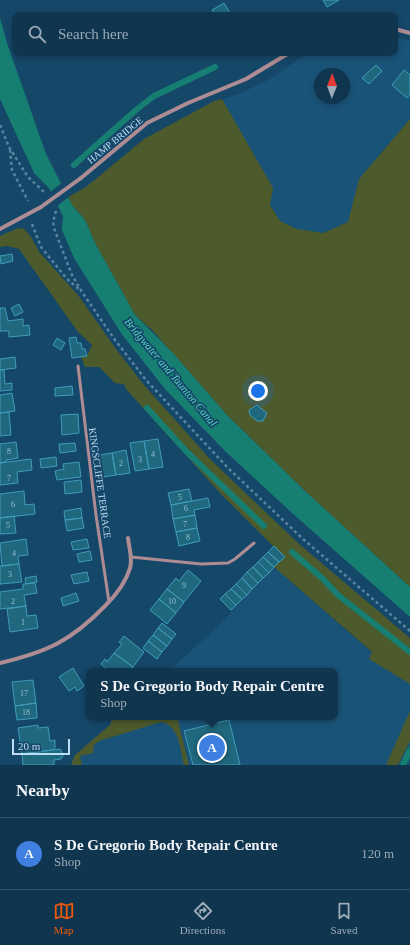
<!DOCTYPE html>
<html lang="en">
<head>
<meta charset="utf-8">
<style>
  body { margin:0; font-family:Georgia,serif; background:#1e4059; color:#f1f3f6 }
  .compass { position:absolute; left:314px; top:68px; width:36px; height:36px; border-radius:50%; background:#10354f; box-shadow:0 2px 6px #0003; rotate:1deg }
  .scale { position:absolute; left:12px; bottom:10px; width:58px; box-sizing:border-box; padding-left:4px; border:2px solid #bddcf5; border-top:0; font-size:11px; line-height:14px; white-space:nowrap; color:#bddcf5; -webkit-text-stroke:3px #154769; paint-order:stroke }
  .you { position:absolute; left:258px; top:391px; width:14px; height:14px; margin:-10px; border:3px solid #fff; border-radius:50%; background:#1a73e8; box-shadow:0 0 0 6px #1a73e833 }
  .badge { display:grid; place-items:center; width:26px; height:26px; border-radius:50%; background:#ea580c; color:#fff; font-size:13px; font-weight:700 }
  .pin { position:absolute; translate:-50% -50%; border:2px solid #fff; box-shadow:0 1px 4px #0006 }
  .popup { position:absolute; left:86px; top:668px; width:252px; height:52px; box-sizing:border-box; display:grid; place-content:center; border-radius:8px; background:#10354f; filter:drop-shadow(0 1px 3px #0005); font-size:13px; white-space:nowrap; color:#9cabb7 }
  .popup b { font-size:15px; color:#f1f3f6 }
  .popup::after { content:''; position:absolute; left:50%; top:100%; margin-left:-8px; border:8px solid transparent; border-top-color:#10354f }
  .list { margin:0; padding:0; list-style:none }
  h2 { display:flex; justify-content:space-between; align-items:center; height:52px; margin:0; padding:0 16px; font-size:17px }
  h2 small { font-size:13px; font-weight:400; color:#9cabb7 }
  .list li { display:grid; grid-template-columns:26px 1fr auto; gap:12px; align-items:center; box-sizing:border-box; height:72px; padding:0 16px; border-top:1px solid #305066 }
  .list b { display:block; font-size:15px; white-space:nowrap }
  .list p { margin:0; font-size:13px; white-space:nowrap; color:#9cabb7 }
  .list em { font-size:13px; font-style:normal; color:#9cabb7 }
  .icon { flex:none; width:22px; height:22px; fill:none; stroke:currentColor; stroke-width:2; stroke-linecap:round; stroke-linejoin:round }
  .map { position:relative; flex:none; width:410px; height:765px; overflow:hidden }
  .search { position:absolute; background:#10354f; box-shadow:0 2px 6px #0003; left:12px; right:12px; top:12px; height:44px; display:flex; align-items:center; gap:10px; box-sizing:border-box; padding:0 14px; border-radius:8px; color:#9cabb7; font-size:15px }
  .sheet { height:124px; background:#10354f }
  nav { display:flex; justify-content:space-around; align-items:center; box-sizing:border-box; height:56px; border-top:1px solid #305066; background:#10354f; font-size:11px; color:#9cabb7 }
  nav a { display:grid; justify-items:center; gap:2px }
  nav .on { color:#ea580c }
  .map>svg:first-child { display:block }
  .built { fill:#1a5378; fill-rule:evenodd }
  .green { fill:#4d5a2c }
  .water { fill:#167f72 }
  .pier { fill:#154769 }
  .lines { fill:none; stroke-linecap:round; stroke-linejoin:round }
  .stream { stroke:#167f72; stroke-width:6 }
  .building { fill:#20687e; stroke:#3f9cba }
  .path { stroke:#5a84a2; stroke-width:2.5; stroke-dasharray:3 3; stroke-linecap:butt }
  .service { stroke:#ae8c94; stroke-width:3 }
  .minor { stroke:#ae8c94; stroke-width:4 }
  .minor-bridge { stroke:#ae8c94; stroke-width:4 }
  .labels { text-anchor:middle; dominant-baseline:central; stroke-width:3.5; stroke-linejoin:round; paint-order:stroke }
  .number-label { font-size:8px; fill:#96bfd7 }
  .street-label { font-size:10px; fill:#bddcf5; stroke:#154769 }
  .water-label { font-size:11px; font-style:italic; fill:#58d6c4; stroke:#154769 }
</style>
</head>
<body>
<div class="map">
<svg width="410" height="765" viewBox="0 0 410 765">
  <rect width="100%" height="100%" fill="#154769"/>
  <path class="built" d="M395,37L410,41V119L359,179L349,222L323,233L297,229L280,221L270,205L222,99L239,94L270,79L308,53H395ZM320,74H344V98H320Z
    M274,567L372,653L369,659L410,684V765H71L75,755L111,724V721L116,717H335V671H169L216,628L231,613V610Z"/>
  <path class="green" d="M222,99L273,188L270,205L280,221L297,229L323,233L348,222L359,179L410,119V587L306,492L227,415L152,330L135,315L95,243L85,220L72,205L68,197L86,187L144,139L214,101Z
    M18,228L24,229L31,237L40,253L78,295L116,349L144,385L210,459L298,543L410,638V684L369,659L372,652L274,567L284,557L222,495L126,389L124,384L115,383L99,367H85L81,357L87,356L92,345L78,332L19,249L7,246L0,247V236Z
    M410,711V741L398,765H386Z
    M116,717H177L189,765H184C180,750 180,726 161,722L99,741L94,745L93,753L80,756L82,765H71L75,755L111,724V721Z"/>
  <path class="water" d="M0,18L7,43L46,154L72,205L85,220L95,243L135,315L173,353L227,415L306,492L410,587V617L292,513L225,451L165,389L121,333L74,258L62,230L63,216L49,188L34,173L0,99Z"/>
  <path class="pier" d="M63,182L70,196L56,207L49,193Z"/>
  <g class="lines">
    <path class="stream" d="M74,165L136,110L154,96L215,67
      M147,408L187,452L264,526
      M292,552L322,578L338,595L410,652
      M403,765L410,750"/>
  </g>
  <path class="building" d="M323,0H339L327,7Z
    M224,3L231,15H215L212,10Z
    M376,65L382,71L369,84L362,78Z
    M404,70L410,75V94L407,98L392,85Z
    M12,254L13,261L1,264L0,256Z
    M19,304L23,312L15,316L11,308Z
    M0,308H5L8,321L23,319V326L29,325L30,335L9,337V331H0Z
    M76,337L77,343H81L82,349H85L87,356L72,358L69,338Z
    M57,338L65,343L61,350L53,345Z
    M15,357L16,368L0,370V359Z
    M0,370H4L5,384L12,383V390L0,391Z
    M72,386L73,395L55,396V388Z
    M12,393L15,411L0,413V395Z
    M257,405L267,413L263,421H257L250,415L249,410Z
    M9,412L11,435L0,436V413Z
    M78,414L79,433L62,435L61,415Z
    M158,439L163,467L149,469L144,441Z
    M144,441L149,469L135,471L130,443Z
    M16,442L18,458L6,460V462L0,463V444Z
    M75,443L76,451L60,453L59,444Z
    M126,450L130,473L116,475L112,453Z
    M112,453L116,475L103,477L99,455Z
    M56,457L57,466L41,468L40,459Z
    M31,459L32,470L17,472L18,483L0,485V463Z
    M79,462L81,477L57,480L55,471L64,469L63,464Z
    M81,480L82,492L65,494L64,482Z
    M189,489L192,501L171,505L168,493Z
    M24,491L25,505L34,504L35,514L0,518V494Z
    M208,498L210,507L194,510L195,515L173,519L171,505Z
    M81,508L82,518L65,520L64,511Z
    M195,515L197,528L176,532L173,519Z
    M14,516L16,533L0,534V518Z
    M82,518L84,528L67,531L65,520Z
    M197,528L200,541L179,546L176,532Z
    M26,539L28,555L18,556L19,564L2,566L0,543Z
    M87,539L89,548L73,550L71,542Z
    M274,546L285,557L279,562L268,552Z
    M90,551L92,560L79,562L77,554Z
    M268,552L279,562L274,567L263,557Z
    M263,557L274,567L269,573L258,562Z
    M258,562L269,573L263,578L253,567Z
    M19,564L22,582L0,584V566Z
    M253,567L263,578L258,583L247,572Z
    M188,570L201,581L184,602L167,589L176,578L179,581Z
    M87,572L89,581L74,584L71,575Z
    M247,572L258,583L252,589L242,578Z
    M36,576L37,582L26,584L25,578Z
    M242,578L252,589L247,595L236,584Z
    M35,583L37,593L24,595L26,606L0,609V592L23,589V584Z
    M236,584L247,595L242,599L231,589Z
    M167,589L184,602L176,613L159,599Z
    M231,589L242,599L236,605L225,594Z
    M76,593L79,601L63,606L61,598Z
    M225,594L236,605L231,610L220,599Z
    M159,599L176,613L167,624L150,610Z
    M26,606L27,616L36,615L38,628L10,632L7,609Z
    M162,623L176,634L172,639L158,628Z
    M158,628L172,639L167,646L153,635Z
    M153,635L167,646L162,652L148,641Z
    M124,636L144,652L133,667L114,653L122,644L119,642Z
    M148,641L162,652L157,659L143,648Z
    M114,653L133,667L129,671H109L101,664L105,659L107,662Z
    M73,668L84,686L77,691L75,687L69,691L59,677Z
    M33,680L36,703L15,706L12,682Z
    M36,703L37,718L17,720L15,706Z
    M229,720L240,765H193L184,731Z
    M38,725V728L48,727L50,741L55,740V748L52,750L22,754L18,728Z
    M60,749L62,752L63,756L61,759L54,760V765H23L22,754Z"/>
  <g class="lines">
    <path class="path" d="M0,125L9,147L28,177L44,192
      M10,150L12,170L28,201
      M56,211L53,222L55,231L72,275L82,292L115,340L146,380L228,468L303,539L410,631
      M32,224L41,247L67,279L80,290"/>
    <path class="service" d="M78,366L96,515L109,602
      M131,557L201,564L228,563L235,559L254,543"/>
    <path class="minor" d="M395,29L410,33
      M81,178L147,123L188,103L246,79L289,53
      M0,229L41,207
      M0,663C47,652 71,641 105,606C115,596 126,582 130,568C133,558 129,548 128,538"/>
    <path class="minor-bridge" d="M41,207L81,178"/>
  </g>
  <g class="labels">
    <g class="number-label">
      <text x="9" y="451">8</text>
      <text x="153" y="454">4</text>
      <text x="140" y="459">3</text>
      <text x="121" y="463">2</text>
      <text x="9" y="478">7</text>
      <text x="180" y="497">5</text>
      <text x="13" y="504">6</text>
      <text x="186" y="508">6</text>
      <text x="185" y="524">7</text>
      <text x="8" y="525">5</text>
      <text x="188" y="537">8</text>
      <text x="14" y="553">4</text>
      <text x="10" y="574">3</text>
      <text x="184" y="585">9</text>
      <text x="13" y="601">2</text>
      <text x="172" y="601">10</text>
      <text x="23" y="622">1</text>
      <text x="24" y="693">17</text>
      <text x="26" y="712">18</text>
    </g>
    <g class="street-label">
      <text transform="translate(115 140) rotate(-39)">HAMP BRIDGE</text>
      <text transform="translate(100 483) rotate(82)">KINGSCLIFFE TERRACE</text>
    </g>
    <g class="water-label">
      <text transform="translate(171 372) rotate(50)">Bridgwater and Taunton Canal</text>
    </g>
  </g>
</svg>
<svg class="compass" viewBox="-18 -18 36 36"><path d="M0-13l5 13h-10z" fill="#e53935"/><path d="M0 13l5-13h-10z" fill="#9cabb7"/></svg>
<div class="scale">20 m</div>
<div class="you"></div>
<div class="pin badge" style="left:212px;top:748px;background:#3f7fe0">A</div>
<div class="popup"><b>S De Gregorio Body Repair Centre</b>Shop</div>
<div class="search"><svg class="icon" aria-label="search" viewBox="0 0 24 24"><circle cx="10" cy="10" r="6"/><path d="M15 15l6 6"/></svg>Search here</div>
</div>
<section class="sheet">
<h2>Nearby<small></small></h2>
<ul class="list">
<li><span class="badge" style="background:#3f7fe0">A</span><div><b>S De Gregorio Body Repair Centre</b><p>Shop</p></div><em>120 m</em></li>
</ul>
</section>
<nav>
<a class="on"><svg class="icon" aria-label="map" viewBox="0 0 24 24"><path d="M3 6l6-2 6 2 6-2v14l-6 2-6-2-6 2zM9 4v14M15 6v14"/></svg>Map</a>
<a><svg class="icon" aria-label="directions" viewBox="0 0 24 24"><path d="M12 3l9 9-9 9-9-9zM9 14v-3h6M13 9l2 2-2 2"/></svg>Directions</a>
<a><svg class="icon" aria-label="saved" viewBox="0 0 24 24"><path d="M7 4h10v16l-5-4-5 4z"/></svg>Saved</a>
</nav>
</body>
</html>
